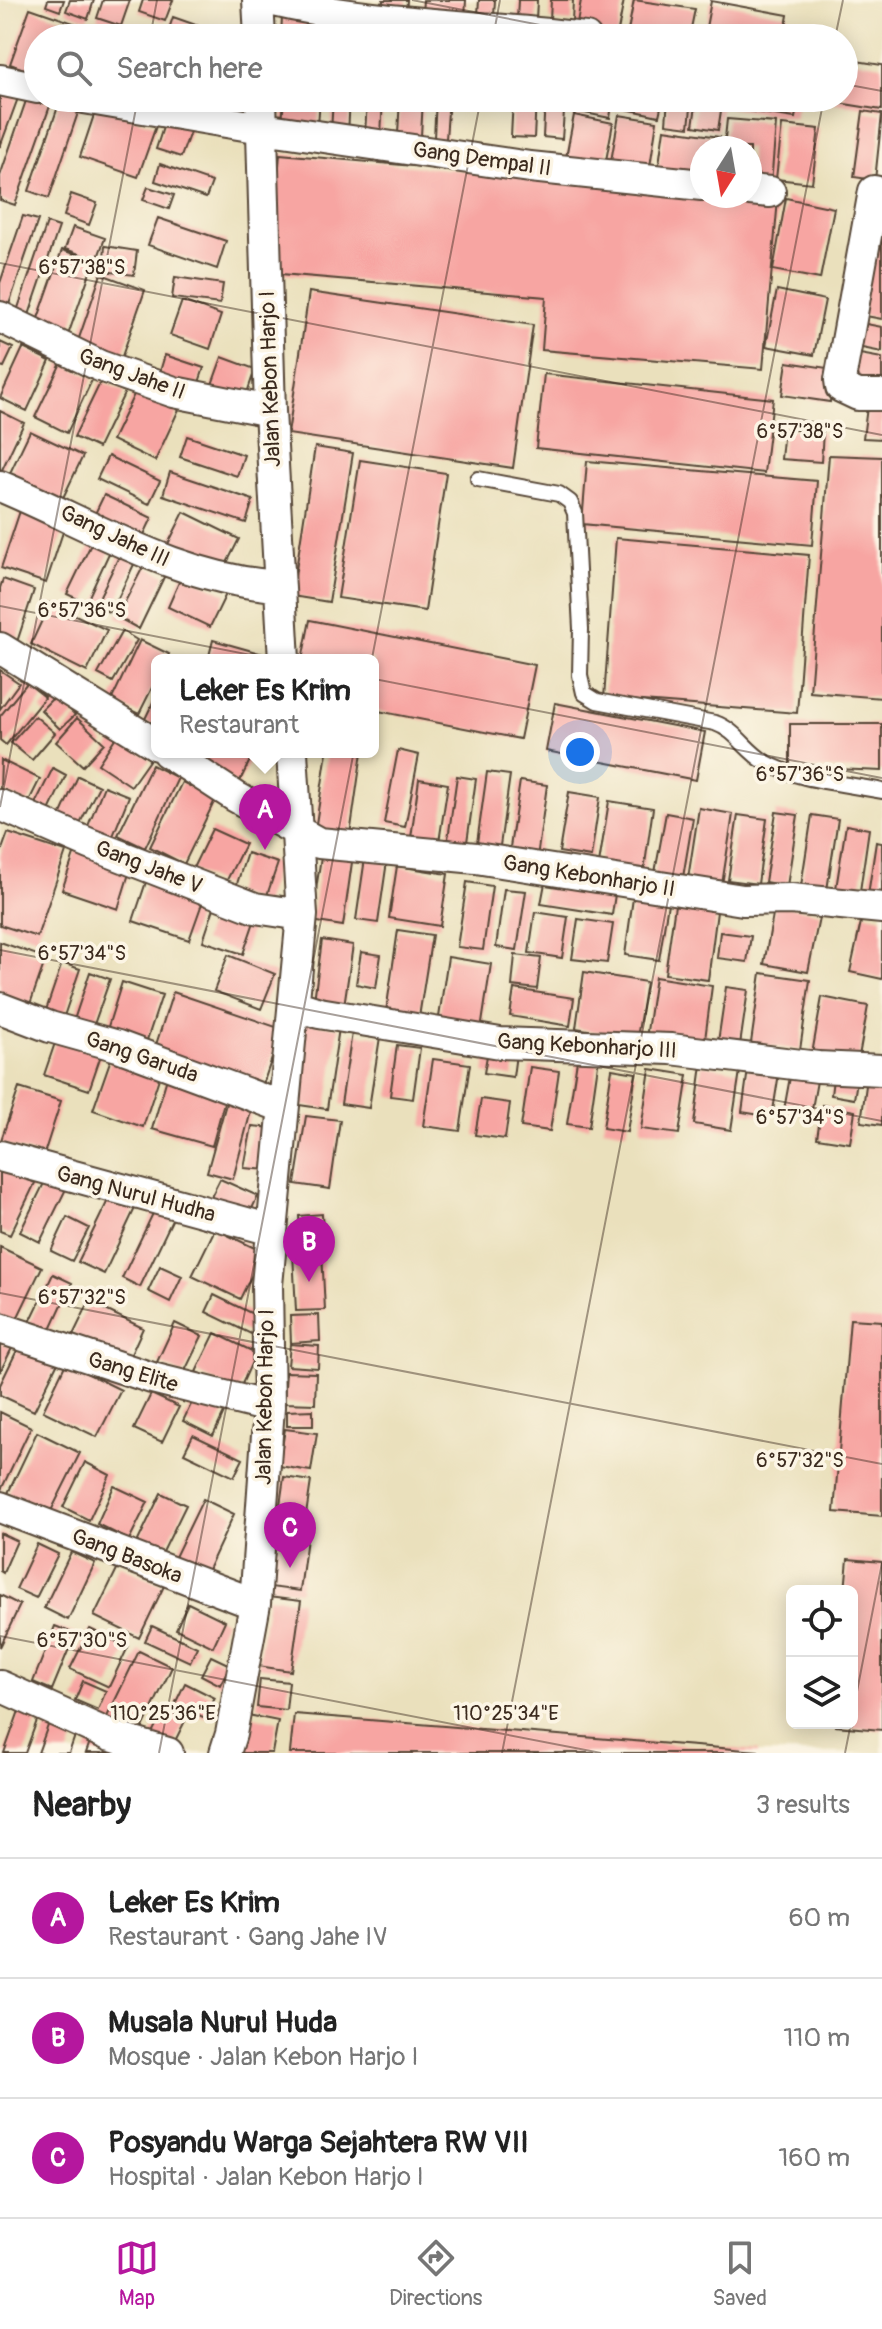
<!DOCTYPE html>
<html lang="en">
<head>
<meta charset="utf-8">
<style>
  body { margin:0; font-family:Pangolin,sans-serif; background:#f6f6f6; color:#222 }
  .controls { position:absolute; right:24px; bottom:24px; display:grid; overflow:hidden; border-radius:12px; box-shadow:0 4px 20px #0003 }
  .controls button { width:72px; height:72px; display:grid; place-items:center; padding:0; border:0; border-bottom:2px solid #e0e0e0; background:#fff; color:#222; font:40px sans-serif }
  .compass { position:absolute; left:690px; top:136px; width:72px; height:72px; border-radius:50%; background:#fff; box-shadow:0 4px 20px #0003; rotate:191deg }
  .you { position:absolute; left:580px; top:752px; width:28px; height:28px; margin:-20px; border:6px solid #fff; border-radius:50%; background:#1a73e8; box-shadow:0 0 0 12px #1a73e833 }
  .badge { display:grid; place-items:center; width:52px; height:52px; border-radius:50%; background:#b5179e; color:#fff; font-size:26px; font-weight:700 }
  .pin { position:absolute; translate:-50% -66px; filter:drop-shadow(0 2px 4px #0008) }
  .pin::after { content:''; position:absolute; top:42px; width:28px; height:24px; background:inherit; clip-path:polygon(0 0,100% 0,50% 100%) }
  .popup { position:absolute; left:151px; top:654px; width:228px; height:104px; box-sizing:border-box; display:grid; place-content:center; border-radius:12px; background:#fff; filter:drop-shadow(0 2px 6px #0005); font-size:26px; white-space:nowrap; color:#767676 }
  .popup b { font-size:30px; color:#222 }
  .popup::after { content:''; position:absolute; left:50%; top:100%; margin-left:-16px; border:16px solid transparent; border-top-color:#fff }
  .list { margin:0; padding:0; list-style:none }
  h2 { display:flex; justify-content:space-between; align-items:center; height:104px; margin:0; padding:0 32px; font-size:34px }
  h2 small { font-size:26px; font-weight:400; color:#767676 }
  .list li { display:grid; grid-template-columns:52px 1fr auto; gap:24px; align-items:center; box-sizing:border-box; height:120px; padding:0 32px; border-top:2px solid #e0e0e0 }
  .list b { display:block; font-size:30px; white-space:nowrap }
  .list p { margin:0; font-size:26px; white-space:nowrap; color:#767676 }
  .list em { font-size:26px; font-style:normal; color:#767676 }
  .icon { flex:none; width:44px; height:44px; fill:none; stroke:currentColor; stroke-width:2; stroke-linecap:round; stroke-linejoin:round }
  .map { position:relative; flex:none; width:882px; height:1753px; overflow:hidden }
  .search { position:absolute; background:#fff; box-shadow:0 4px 20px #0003; left:24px; right:24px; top:24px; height:88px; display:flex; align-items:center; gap:20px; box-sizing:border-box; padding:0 28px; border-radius:44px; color:#767676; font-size:30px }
  .sheet { height:464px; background:#fff }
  nav { display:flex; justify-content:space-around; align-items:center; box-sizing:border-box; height:112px; border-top:2px solid #e0e0e0; background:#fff; font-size:22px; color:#767676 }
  nav a { display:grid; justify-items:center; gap:4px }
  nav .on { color:#b5179e }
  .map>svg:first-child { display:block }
  .building { fill:#f7a5a2 }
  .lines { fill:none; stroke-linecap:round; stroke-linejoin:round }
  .lane-casing { stroke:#554536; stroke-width:18 }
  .street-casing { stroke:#554536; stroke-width:34 }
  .lane { stroke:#fff; stroke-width:14 }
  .street { stroke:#fff; stroke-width:30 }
  .ticks { fill:none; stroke:#3b2a1e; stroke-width:2; stroke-opacity:0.45 }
  .labels { text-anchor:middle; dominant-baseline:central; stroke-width:7; stroke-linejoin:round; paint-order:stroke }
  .street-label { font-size:22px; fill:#3b2a1e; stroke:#fcf5e5 }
  .ticks-label { font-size:20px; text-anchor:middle; fill:#3b2a1e; stroke:#fcf5e5; stroke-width:7; stroke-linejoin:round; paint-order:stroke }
</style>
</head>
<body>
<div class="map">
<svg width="882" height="1753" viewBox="0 0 882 1753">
  <rect width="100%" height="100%" fill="#fcf5e5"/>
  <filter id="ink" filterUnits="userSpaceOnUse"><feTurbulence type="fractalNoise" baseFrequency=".0125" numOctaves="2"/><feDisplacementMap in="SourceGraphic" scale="16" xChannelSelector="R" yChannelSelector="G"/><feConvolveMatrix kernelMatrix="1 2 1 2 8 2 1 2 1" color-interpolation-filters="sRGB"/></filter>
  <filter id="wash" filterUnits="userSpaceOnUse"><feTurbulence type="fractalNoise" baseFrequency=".006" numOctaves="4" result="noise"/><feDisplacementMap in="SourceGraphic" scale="32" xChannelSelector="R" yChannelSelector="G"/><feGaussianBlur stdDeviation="1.8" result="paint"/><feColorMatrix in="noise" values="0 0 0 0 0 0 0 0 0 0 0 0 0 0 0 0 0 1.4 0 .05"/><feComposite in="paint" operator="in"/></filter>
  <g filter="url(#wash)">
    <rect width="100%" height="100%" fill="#eae0bc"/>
    <g id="blocks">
      <path class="building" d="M48,0H64L60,11L46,6Z
        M70,0H94L88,19L66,11Z
        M103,0H130L121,26L97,18Z
        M143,0H173L165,21L139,12Z
        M383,0H407L406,15L382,13Z
        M423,0H466L465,17L422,14Z
        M479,0H495L494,15L478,14Z
        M518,0H537L536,21L517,20Z
        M551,0H573L572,22L550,20Z
        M581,0H624L617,36L576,29Z
        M634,0L695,9L689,38L627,36Z
        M711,1L788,15L784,38H704Z
        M30,8L91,29L88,38H38V74L10,64Z
        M282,16L322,19L321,38H281Z
        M173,17L233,38H166Z
        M338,18L359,20L358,38H337Z
        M123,28L143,33L142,38H121Z
        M844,59L882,65V110L820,100L844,98Z
        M0,91L18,98L0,147Z
        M28,95L51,103L15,205L0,200V176Z
        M61,98L81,104L49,198L29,191Z
        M173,98H212L208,111Z
        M284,98H320L318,126L282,124Z
        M333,98H350L348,134L331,132Z
        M367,98H383L381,136L365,135Z
        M400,98H423L421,136L398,134Z
        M436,98H449L446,139L434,138Z
        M513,98H536L534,138L511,137Z
        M545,98H565L562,139L543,137Z
        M582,98H613L610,118L580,112Z
        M623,98H663L659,116L621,108Z
        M668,98H692L689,127L666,124Z
        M697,98H723L718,130L693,126Z
        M732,98H799L795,118L730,108Z
        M97,106L156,126L138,177L80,157Z
        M863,111L882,114L875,180L854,177Z
        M574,115L613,123L604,171L565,163Z
        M619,115L657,121L649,173L610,167Z
        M727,119L776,123L771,185L750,183V148H724Z
        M165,121L191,129L181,157L156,149Z
        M782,125L819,129L812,183L776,179Z
        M664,129L720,137L718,148H702V177L658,171Z
        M280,154L702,192V196L778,199L763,369L542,350L546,297L270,273Z
        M160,164L212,182L206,198L155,181Z
        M148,187L174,195L169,209L143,200Z
        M71,194L97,203L89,225L64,216Z
        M786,198L834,208L820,279L773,270Z
        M23,216L38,220L5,316L0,315V283Z
        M158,218L226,241L217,269L148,245Z
        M47,223L59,227L28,318L16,314Z
        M73,227L105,238L97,260L65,249Z
        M882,228V319L855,314Z
        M105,246L137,251L134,275L103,271Z
        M62,250L94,261L67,338L35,327Z
        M101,274L145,290L120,362L76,347Z
        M175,277L223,284L220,304L172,298Z
        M777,290L825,300L814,355L766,346Z
        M309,292L533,325L513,468L288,434Z
        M182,301L221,315L210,349L170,335Z
        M856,322L882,327V352L852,346Z
        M0,342L13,348L4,367L0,366Z
        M23,348L50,361L27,411L0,398Z
        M849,352L882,358V392L842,384Z
        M165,355L204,368L196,391L158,378Z
        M222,357L255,369L243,405L209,393Z
        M787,362L834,369L830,402L782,395Z
        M61,363L93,378L67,433L35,417Z
        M544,374L773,399L764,473L536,448Z
        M101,381L125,392L98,448L74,437Z
        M139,384L181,405L155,461L112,440Z
        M867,407L882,408V439L863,438Z
        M0,411L24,423L0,474Z
        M784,429L823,432L821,462L781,459Z
        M30,431L83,456L61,502L8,477Z
        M187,436L244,455L237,476L180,457Z
        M315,447L353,453L329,602L292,596Z
        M829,455L882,457V698L810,692Z
        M108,456L160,481L149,504L97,479Z
        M360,460L446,473L425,611L338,598Z
        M587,461L817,481L812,545L582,524Z
        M170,472L253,500L246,523L163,495Z
        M104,495L152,518L140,543L92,520Z
        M22,505L67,520L46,583L1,568Z
        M184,512L239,539L222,573L167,546Z
        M616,538L809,555L797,713L604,698Z
        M93,540L111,549L86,603L67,594Z
        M122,550L137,558L111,613L95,606Z
        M144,565L165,575L139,629L117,617Z
        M183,573L226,594L210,627L168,607Z
        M3,579L34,590L16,645L0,640V588Z
        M50,603L107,630L87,672L31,644Z
        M310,620L535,665L520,739L373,710V660H302Z
        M122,631L137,640L113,682L98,674Z
        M140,640L169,654L166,660H157V678L139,714L111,701Z
        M213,640L263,654L261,660H208Z
        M0,670L19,683L0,709Z
        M27,683L45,697L6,745L0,740V716Z
        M157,694V727L144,721Z
        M56,695L75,715L60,729L41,710Z
        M555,703L705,732L696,780L546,751Z
        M35,716L55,733L32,760L11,743Z
        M77,718L104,743L83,766L56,742Z
        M790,724H882V771L790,767Z
        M116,737L150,759L131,786L98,764Z
        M398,750L419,755L405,827L384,823Z
        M188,752H254L238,785Z
        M327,752H362L349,842L314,837Z
        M1,760L40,779L28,803L0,790Z
        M152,765L178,778L145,848L118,835Z
        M53,768L66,775L49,811L35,804Z
        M487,772L510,775L499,853L476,850Z
        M78,776L99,786L78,827L59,818Z
        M457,776L476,779L467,842L448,839Z
        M419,779L448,784L439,842L411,838Z
        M520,781L547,785L537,858L509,854Z
        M182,782L216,798L184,864L150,847Z
        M104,786L129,796L111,841L86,831Z
        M569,792L600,797L591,857L559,852Z
        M609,801L653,808L644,871L599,864Z
        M699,808L733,814L721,891L687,885Z
        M776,812L798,815L787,886L765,882Z
        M666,813L693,818L682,883L654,878Z
        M738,815L767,819L758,884L728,880Z
        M812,815L838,819L827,890L801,886Z
        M846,825L869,829L859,898L835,895Z
        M212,829L245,844L224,886L192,870Z
        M8,833L66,852L37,937L0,925V855Z
        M876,842L882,843V897L868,895Z
        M76,849L131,867L118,909L62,890Z
        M322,851L353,855L343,926L311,921Z
        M247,853L278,863L264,904L234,893Z
        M365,858L387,861L378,923L356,920Z
        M397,866L448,874L440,926L389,918Z
        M148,876L205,895L189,940L133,921Z
        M467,882L492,886L483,950L457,947Z
        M545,883L615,894L612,915L541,904Z
        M504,889L526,891L517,950L496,947Z
        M633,898L668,903L659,960L625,955Z
        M676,898L718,904L708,980L665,974Z
        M216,902L256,916L243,954L203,941Z
        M775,904L820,913L808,972L764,964Z
        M535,912L568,917L562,958L529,953Z
        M863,913L882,917V979L850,972Z
        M578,919L613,924L607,963L572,959Z
        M398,930L432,935L419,1017L386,1012Z
        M720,932L751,936L747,962L717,958Z
        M322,940L353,945L344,1006L314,1001Z
        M0,942L46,958L29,1007L0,998Z
        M361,952L381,955L376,988L356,984Z
        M228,955L275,974L261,1009L214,991Z
        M515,955L541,958L537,989L512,986Z
        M448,957L491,964L481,1030L438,1024Z
        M62,963L80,969L61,1025L43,1019Z
        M90,972L110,979L91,1033L72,1026Z
        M584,972L646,982L637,1038L576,1028Z
        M761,973L810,980L800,1050L751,1043Z
        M655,977L712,986L704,1047L646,1038Z
        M122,982L162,995L145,1046L106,1033Z
        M726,987L748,990L740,1045L718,1042Z
        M514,989L574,998L570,1026L510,1016Z
        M173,992L282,1029L261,1090L153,1054Z
        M822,997L868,1006L858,1062L812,1054Z
        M304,1022L339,1028L327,1109L292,1104Z
        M352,1033L380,1037L369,1108L341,1104Z
        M56,1040L101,1055L89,1090L44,1075Z
        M397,1045L420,1048L413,1099L390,1096Z
        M114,1050L163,1066L143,1127L93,1110Z
        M488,1050L516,1054L513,1077L484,1073Z
        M578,1054L599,1057L589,1127L567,1124Z
        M433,1059L470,1064L460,1131L423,1126Z
        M702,1065L740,1071L731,1130L694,1124Z
        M530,1067L559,1071L550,1131L521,1127Z
        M612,1069L636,1073L627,1132L603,1128Z
        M650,1069L688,1075L679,1134L641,1129Z
        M748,1069L779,1073L772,1117L742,1112Z
        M834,1071L858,1075L854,1099L831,1095Z
        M790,1077L817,1081L811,1114L784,1110Z
        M167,1078L226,1095L212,1146L152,1129Z
        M867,1078L882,1080V1125L861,1122Z
        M19,1088L61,1101L43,1157L0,1143Z
        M481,1099L510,1103L505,1139L475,1135Z
        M227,1100L252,1107L233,1179L207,1172Z
        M822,1105L855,1111L850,1143L817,1138Z
        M306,1116L340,1120L330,1189L295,1184Z
        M252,1126L272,1128L267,1170L244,1168Z
        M0,1166L35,1183L10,1235L0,1231Z
        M46,1179L66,1189L40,1242L20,1232Z
        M220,1179L258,1196L247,1219L209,1201Z
        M112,1192L137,1204L104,1274L78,1262Z
        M156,1207L174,1216L140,1287L122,1278Z
        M322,1214L324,1243L301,1244L299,1216Z
        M67,1217L89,1228L72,1261L51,1251Z
        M215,1229L263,1252L240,1299L192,1276Z
        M0,1247L42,1267L14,1325L0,1318Z
        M322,1252L325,1310L296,1311L293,1253Z
        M160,1266L182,1276L170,1302L148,1291Z
        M53,1274L72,1283L49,1333L29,1324Z
        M214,1295L259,1317L251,1334L206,1312Z
        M89,1302L143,1328L128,1361L73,1335Z
        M319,1315L320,1341L291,1343L290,1316Z
        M850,1319L882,1321V1516L834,1512Z
        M175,1323L202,1336L183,1375L157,1362Z
        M215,1333L256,1353L238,1393L196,1372Z
        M0,1342L12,1348L0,1372Z
        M20,1344L58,1362L34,1411L0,1395V1385Z
        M290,1344L319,1346L318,1368L288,1366Z
        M66,1363L121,1390L97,1437L43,1411Z
        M286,1372L316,1373L315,1404L284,1403Z
        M151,1394L179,1407L162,1442L134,1429Z
        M194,1398L224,1413L213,1436L183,1421Z
        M313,1410V1426H287V1411Z
        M0,1412L31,1427L0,1492Z
        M285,1429L317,1433L311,1471L279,1466Z
        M37,1432L80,1453L50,1513L8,1493Z
        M193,1435L243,1459L234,1477L184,1453Z
        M85,1462L110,1475L89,1520L63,1507Z
        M284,1477L311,1481L306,1515L279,1512Z
        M114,1486L148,1502L129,1540L97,1524Z
        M161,1493L186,1505L162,1554L137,1543Z
        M203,1499L234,1514L206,1574L174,1559Z
        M279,1519L309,1523L300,1591L270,1587Z
        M0,1533L17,1541L3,1573L0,1571Z
        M37,1544L58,1554L36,1598L16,1589Z
        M71,1552L95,1563L68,1620L44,1608Z
        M848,1559L882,1562V1730L835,1726V1723H852V1591H845Z
        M119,1565L164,1586L139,1638L94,1616Z
        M0,1595L20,1605L0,1647Z
        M268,1597L301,1601L291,1671L258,1666Z
        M188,1603L225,1621L213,1647L176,1629Z
        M55,1626L75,1634L52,1690L33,1682Z
        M152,1626L197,1647L190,1662L145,1641Z
        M90,1629L128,1647L109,1687L70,1669Z
        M139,1651L172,1667L138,1738L104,1723Z
        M211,1656L230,1665L220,1685L201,1675Z
        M260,1679L289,1682L286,1710L257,1707Z
        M83,1681L106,1691L98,1710L75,1700Z
        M185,1683L215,1698L205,1718L175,1704Z
        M20,1708L39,1715L25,1753H4Z
        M164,1709L186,1719L173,1745L151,1735Z
        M294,1714L758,1751V1753H290Z
        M248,1715L278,1721L272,1753H241Z
        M50,1720L77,1730L69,1753H38Z
        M91,1739L128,1753H86Z"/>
    </g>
  </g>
  <g filter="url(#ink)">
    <use href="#blocks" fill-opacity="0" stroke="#554536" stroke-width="2"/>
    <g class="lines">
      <g class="lane-casing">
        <path id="lane" d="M478,479L559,494L570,502L575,513L581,629L580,675L584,693L597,701L715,723C736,730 746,751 765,762C798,781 844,783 882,791"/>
      </g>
      <g class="street-casing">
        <path id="street" d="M258,0L260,38
          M269,0C373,25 480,25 586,38
          M0,80L38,88
          M84,98L262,128L530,167L702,185
          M261,98L270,411L284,660
          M750,190L770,192
          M882,193L874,191L840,380L841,387L858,395H882
          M0,317L100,366L174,392L270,411
          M0,486C91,524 178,580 279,586
          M0,648L157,745
          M167,752L236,797L319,843L476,858L743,900L791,899L882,908
          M0,805L90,844L255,908L302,915
          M294,1005L319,1013L500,1043L671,1049L818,1067L882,1070
          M0,1008L50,1027L118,1046L283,1107
          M0,1156L272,1230
          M0,1328L152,1378L269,1407
          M0,1507L255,1604
          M0,1686L111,1736L168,1753
          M225,1753L231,1734L255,1604L269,1407L267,1285L302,915L292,752"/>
      </g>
      <use href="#lane" class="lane"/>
      <use href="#street" class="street"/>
    </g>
  </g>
  <path class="ticks" d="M412,0L607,38M150,38L157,0M493,38L500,0M835,38L843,0M844,84L882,91M0,263L882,435M0,606L882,778M0,807L138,98M0,950L882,1121M0,1293L882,1464M0,1636L601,1753M852,1717L882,1563M159,1753L481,98M502,1753L824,98M845,1753L851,1723"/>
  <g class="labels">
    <g class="street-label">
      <text transform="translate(482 159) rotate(8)">Gang Dempal II</text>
      <text transform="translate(132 374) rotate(20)">Gang Jahe II</text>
      <text transform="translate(270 379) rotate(-92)">Jalan Kebon Harjo I</text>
      <text transform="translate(115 536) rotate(25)">Gang Jahe III</text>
      <text transform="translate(149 867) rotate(21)">Gang Jahe V</text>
      <text transform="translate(589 876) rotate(9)">Gang Kebonharjo II</text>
      <text transform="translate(587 1046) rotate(3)">Gang Kebonharjo III</text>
      <text transform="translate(142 1057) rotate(19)">Gang Garuda</text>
      <text transform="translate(136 1194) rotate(15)">Gang Nurul Hudha</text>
      <text transform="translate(133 1372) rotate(17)">Gang Elite</text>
      <text transform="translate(265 1397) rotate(-89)">Jalan Kebon Harjo I</text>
      <text transform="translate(127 1556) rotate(21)">Gang Basoka</text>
    </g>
  </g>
  <g class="ticks-label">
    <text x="82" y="274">6°57'38"S</text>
    <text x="800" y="438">6°57'38"S</text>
    <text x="82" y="617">6°57'36"S</text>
    <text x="800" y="781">6°57'36"S</text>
    <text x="82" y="960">6°57'34"S</text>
    <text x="800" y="1124">6°57'34"S</text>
    <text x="82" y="1304">6°57'32"S</text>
    <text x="800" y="1467">6°57'32"S</text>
    <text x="82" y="1647">6°57'30"S</text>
    <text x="163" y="1720">110°25'36"E</text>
    <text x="506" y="1720">110°25'34"E</text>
  </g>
</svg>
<div class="controls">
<button><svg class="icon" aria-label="locate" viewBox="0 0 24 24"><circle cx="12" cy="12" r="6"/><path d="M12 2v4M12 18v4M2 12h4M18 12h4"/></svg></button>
<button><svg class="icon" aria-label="layers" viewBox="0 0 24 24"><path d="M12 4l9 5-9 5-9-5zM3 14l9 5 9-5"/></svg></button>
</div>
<svg class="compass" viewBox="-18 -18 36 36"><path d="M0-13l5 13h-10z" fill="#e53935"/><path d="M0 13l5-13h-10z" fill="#767676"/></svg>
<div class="you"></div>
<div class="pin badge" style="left:265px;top:850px">A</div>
<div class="popup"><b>Leker Es Krim</b>Restaurant</div>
<div class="pin badge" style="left:309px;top:1282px">B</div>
<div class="pin badge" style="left:290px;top:1568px">C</div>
<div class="search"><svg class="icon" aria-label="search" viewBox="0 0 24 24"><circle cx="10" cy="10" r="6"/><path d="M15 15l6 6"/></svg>Search here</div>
</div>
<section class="sheet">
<h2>Nearby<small>3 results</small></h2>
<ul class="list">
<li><span class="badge">A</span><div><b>Leker Es Krim</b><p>Restaurant · Gang Jahe IV</p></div><em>60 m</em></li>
<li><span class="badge">B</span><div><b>Musala Nurul Huda</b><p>Mosque · Jalan Kebon Harjo I</p></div><em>110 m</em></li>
<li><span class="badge">C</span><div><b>Posyandu Warga Sejahtera RW VII</b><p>Hospital · Jalan Kebon Harjo I</p></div><em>160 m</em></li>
</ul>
</section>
<nav>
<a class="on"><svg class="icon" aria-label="map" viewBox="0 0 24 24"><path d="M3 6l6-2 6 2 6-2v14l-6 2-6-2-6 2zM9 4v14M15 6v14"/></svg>Map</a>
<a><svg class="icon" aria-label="directions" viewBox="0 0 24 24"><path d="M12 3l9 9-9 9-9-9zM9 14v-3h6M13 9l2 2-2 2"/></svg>Directions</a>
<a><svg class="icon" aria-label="saved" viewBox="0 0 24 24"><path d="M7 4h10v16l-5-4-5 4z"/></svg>Saved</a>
</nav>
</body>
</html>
